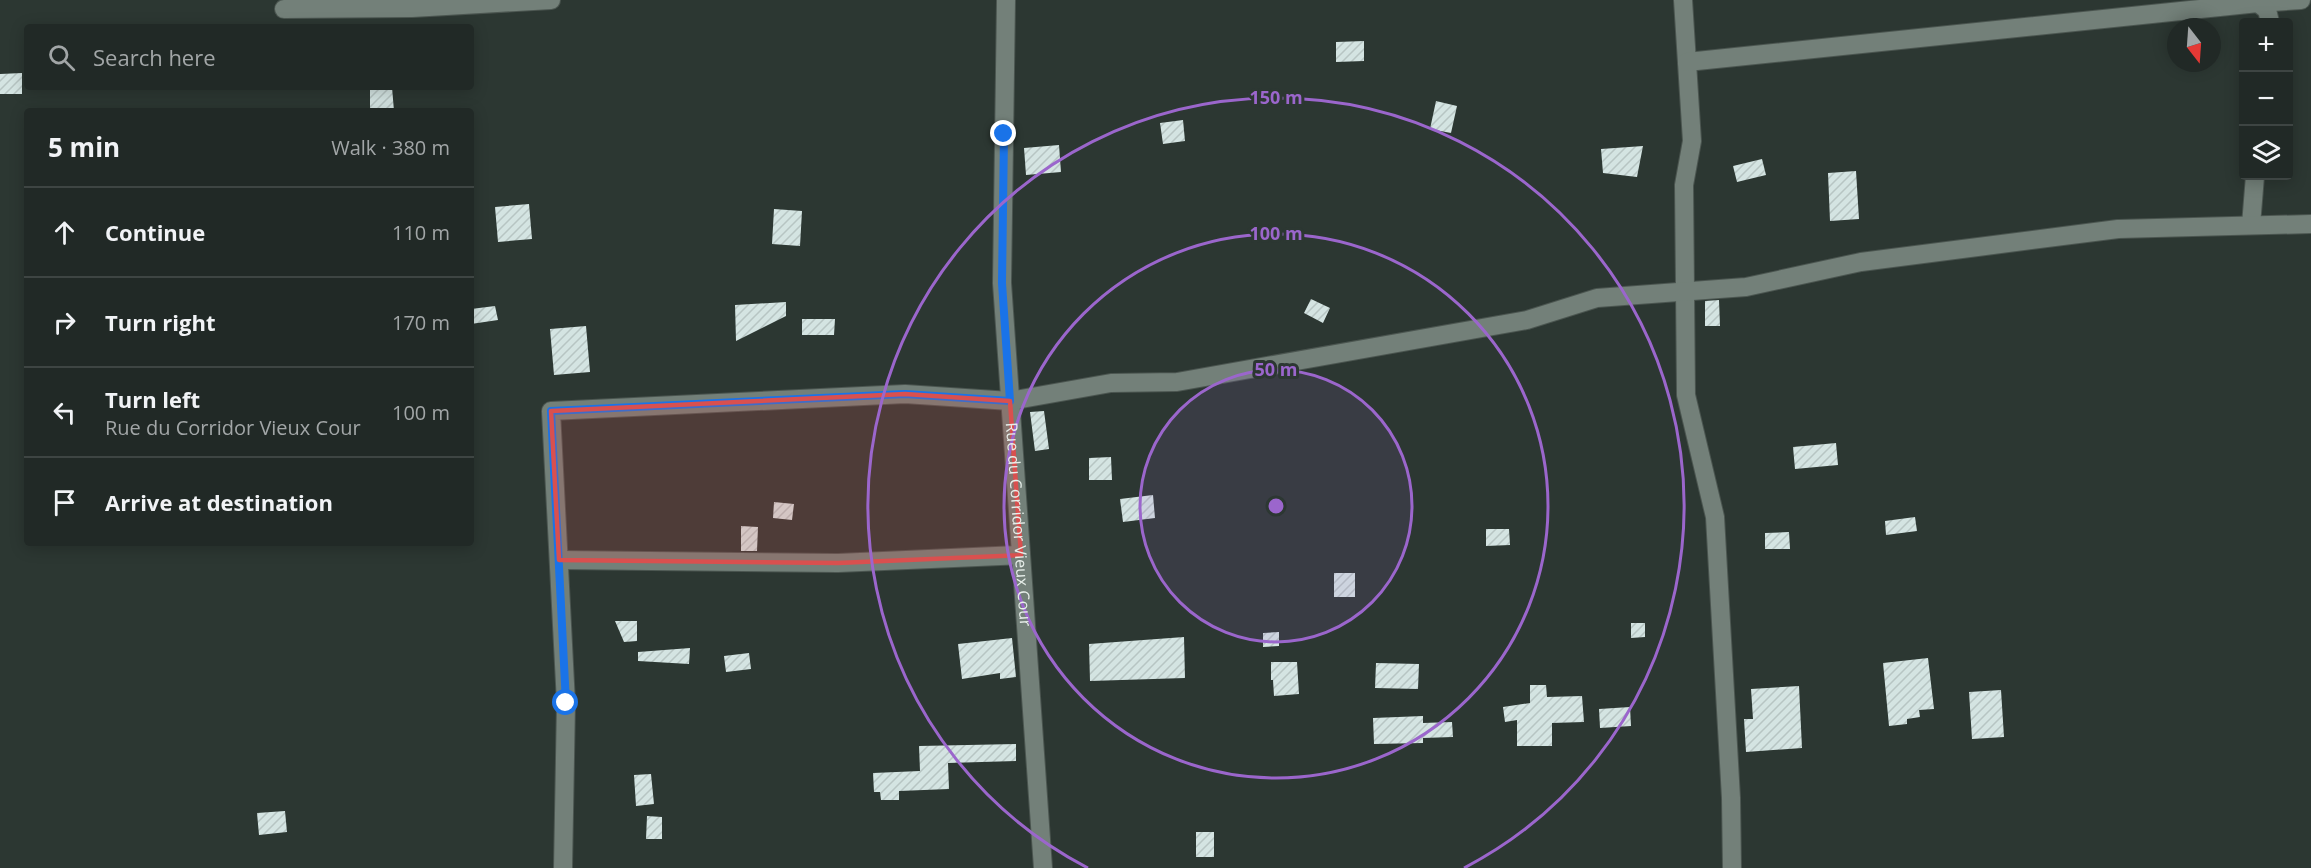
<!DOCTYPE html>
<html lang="en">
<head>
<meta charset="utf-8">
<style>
  body { margin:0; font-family:"Open Sans",sans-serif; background:#29312e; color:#f1f3f6 }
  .controls { position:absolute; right:18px; top:18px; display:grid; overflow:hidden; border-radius:6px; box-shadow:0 3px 15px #0003 }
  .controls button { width:54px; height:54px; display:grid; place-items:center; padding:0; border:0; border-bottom:2px solid #3e4543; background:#212926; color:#f1f3f6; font:30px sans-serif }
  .compass { position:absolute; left:2167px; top:18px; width:54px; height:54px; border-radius:50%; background:#212926; box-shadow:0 3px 15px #0003; rotate:163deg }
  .stop { position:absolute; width:18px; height:18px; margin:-14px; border:4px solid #1a73e8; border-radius:50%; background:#fff }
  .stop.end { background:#1a73e8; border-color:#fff; box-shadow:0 2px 6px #0008 }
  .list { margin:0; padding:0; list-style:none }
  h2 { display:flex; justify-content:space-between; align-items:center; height:78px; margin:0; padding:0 24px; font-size:26px }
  h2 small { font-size:20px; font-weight:400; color:#a2a6a7 }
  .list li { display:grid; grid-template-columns:39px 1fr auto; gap:18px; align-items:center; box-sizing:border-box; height:90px; padding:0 24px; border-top:2px solid #3e4543 }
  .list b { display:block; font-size:22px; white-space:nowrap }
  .list p { margin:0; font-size:20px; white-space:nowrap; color:#a2a6a7 }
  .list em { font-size:20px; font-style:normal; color:#a2a6a7 }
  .icon { flex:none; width:33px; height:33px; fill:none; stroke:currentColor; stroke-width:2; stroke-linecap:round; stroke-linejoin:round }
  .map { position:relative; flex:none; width:2311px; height:868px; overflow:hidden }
  .search { position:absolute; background:#212926; box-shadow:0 3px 15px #0003; left:24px; top:24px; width:450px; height:66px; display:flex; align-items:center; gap:15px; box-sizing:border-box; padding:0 21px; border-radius:6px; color:#a2a6a7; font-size:22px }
  .panel { position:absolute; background:#212926; box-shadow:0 3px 15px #0003; left:24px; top:108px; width:450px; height:438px; border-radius:6px }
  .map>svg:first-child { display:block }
  .building { fill:url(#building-hatch) }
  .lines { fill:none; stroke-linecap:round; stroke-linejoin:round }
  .street-casing { stroke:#4b5550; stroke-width:20 }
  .street { stroke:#738079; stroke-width:18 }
  .route { stroke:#1a73e8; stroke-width:8 }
  .marked { fill:#d9504f; fill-opacity:0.2; stroke:#d9504f; stroke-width:4.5; stroke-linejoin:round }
  .ring { fill:none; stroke:#9b66cc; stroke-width:3 }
  .labels { text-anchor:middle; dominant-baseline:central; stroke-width:6; stroke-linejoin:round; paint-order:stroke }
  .street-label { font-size:16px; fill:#e7eeea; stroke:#2c3732 }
  .centre { fill:#9b66cc; stroke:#2c3732; stroke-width:3 }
  .ring-label { font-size:18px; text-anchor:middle; font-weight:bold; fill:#9b66cc; stroke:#2c3732; stroke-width:6; stroke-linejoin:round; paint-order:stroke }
</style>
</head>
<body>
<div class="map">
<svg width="2311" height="868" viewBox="0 0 2311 868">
  <defs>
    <pattern id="building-hatch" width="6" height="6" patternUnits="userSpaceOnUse" patternTransform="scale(1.5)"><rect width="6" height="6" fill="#d4e4e2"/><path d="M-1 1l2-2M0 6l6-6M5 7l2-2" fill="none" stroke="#b7c5c3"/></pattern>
  </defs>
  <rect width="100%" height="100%" fill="#2c3732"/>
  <path class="building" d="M1364,41V61L1336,62V42Z
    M22,73V94H0V74Z
    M370,87H392L394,111H370Z
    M1436,101L1457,106L1451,133L1430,129Z
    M1183,120L1185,141L1163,144L1160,123Z
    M1059,145L1061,172L1026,175L1024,148Z
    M1643,146L1637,177L1603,173L1601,149Z
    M1762,159L1766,175L1737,182L1733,166Z
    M1856,171L1859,219L1830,221L1828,173Z
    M529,204L532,239L498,242L495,207Z
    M774,209L802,211L800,246L772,244Z
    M1311,299L1330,308L1323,323L1304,313Z
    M1719,300L1720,326H1705V301Z
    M786,302V316L736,341L735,305Z
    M495,306L498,320L471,324V309Z
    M802,319H835L834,335H802Z
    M586,326L590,372L554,375L550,329Z
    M1044,411L1049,449L1035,451L1030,412Z
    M1836,443L1838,465L1795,469L1793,447Z
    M1111,457L1112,480H1089V458Z
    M1153,495L1155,518L1123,522L1120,499Z
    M774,502L794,504L792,520L773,518Z
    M1915,517L1917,531L1886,535L1885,521Z
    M741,526L758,527L757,551H741Z
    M1486,529H1509L1510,545L1486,546Z
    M1789,532L1790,549H1765V533Z
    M1334,573H1355V597H1334Z
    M615,621H637V641L624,642Z
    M1631,623H1645V637L1631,638Z
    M1279,632V646L1263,647V633Z
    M1184,637L1185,678L1090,681L1089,644Z
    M1012,638L1016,677L1000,679V673L962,679L958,644Z
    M690,648L689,664L638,661V652Z
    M749,653L751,669L726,672L724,656Z
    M1928,658L1934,709L1919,710L1920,717L1907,719V724L1889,726L1883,663Z
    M1271,662H1297L1299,694L1274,696L1273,680H1271Z
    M1376,663L1419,664L1418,689L1375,688Z
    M1530,685H1546L1547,697L1582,696L1584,722L1552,723V746H1517V720L1505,722L1503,707L1530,703Z
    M1799,686L1802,748L1746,752L1744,719H1753L1751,689Z
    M2001,690L2004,737L1972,739L1969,692Z
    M1630,707L1631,726L1600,728L1599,709Z
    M1423,716V723L1452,722L1453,737L1423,738V743L1374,744L1373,718Z
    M1016,744V761L948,763L949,789L899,791V800H881L880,792H874L873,773L920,771L919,746Z
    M651,774L654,804L636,806L634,775Z
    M285,811L287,832L259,835L257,813Z
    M647,816L662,817V839H646Z
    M1196,832H1214V857H1196Z"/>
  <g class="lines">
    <g class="street-casing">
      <g id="street">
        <path id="s1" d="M1006,0L1002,283L1043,868"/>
        <path d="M1683,0L1692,141L1684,185L1686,395L1715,517L1731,798L1732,868"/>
        <path d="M2258,3L2301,0"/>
        <path d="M284,9L412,8L551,0"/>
        <path d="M1687,62L2258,3L2267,10L2270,22"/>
        <path d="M2251,225L2255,176"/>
        <path d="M559,560L838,563L1021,555"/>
        <path d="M563,868L566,703L551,411L905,394L1010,401L1111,383L1177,382L1527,320L1597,298L1746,287L1861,262L2118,229L2311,224"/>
      </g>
    </g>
    <use href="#street" class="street"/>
  </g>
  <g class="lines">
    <path class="route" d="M566,703L551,411L905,394L1010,401L1002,283L1004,134"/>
  </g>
  <path class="marked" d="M905,394L1010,401L1021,555L838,563L559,560L551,411Z"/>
  <circle cx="1276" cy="506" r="136" fill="#9b66cc" fill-opacity=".12"/>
  <g class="ring">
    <circle cx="1276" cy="506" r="136"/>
    <circle cx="1276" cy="506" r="272"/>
    <path d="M1088 868A408 408 0 1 1 1464 868"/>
  </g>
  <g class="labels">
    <g class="street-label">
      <text stroke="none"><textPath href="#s1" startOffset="525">Rue du Corridor Vieux Cour</textPath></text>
    </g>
  </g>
  <circle cx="1276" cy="506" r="9" class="centre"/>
  <g class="ring-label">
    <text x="1276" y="104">150 m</text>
    <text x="1276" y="240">100 m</text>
    <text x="1276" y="376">50 m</text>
  </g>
</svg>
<div class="controls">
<button>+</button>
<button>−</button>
<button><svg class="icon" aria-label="layers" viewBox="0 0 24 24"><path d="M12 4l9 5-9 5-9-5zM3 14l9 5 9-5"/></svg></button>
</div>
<svg class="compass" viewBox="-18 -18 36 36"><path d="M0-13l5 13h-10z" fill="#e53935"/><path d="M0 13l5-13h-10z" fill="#a2a6a7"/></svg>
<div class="stop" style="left:566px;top:703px"></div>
<div class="stop end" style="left:1004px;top:134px"></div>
<div class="search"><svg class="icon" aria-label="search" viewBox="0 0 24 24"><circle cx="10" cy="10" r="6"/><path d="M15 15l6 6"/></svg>Search here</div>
<section class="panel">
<h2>5 min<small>Walk · 380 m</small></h2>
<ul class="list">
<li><svg class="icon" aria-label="ahead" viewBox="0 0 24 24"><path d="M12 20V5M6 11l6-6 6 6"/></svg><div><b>Continue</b></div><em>110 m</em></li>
<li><svg class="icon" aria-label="right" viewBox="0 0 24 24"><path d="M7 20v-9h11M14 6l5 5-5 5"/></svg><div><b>Turn right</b></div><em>170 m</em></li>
<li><svg class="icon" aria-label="left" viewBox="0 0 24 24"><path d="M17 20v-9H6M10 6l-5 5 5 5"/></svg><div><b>Turn left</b><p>Rue du Corridor Vieux Cour</p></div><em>100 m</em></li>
<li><svg class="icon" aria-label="arrive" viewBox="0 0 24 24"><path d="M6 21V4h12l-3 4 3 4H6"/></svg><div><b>Arrive at destination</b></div></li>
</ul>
</section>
</div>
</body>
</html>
